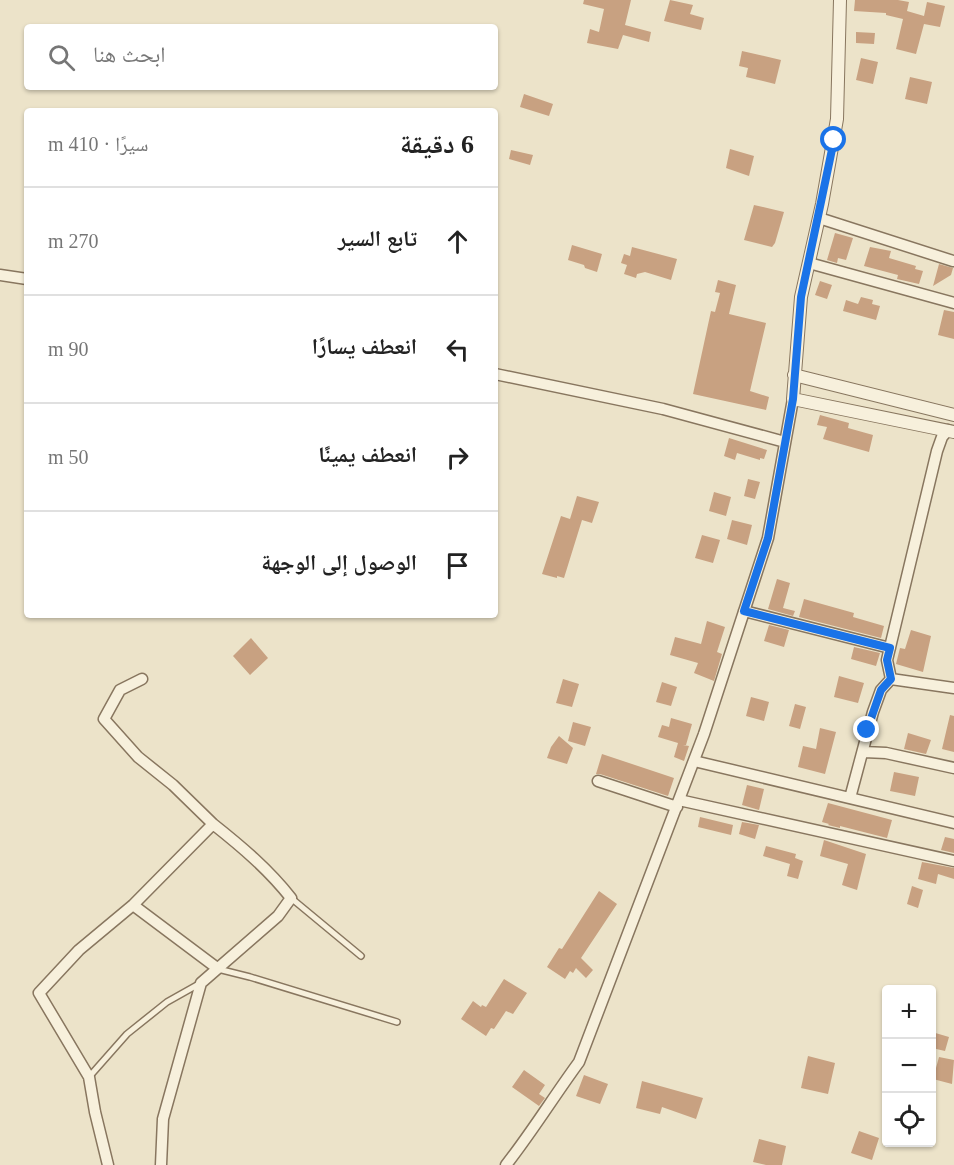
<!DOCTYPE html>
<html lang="ar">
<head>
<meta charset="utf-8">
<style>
  body { margin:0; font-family:"Times New Roman","Noto Naskh Arabic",serif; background:#f6f6f6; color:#222; direction:rtl }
  .controls { position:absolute; right:18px; bottom:18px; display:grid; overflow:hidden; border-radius:6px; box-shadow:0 2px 4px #0004 }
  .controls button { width:54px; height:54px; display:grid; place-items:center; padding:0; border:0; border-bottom:2px solid #e0e0e0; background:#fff; color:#222; font:30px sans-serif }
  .stop { position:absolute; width:18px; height:18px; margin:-14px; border:4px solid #1a73e8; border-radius:50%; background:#fff }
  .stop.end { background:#1a73e8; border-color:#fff; box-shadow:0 2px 6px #0008 }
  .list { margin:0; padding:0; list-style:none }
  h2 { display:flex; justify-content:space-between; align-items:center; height:78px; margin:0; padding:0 24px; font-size:26px }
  h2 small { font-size:20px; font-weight:400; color:#767676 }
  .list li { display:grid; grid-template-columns:39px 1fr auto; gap:18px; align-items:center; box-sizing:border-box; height:108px; padding:0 24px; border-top:2px solid #e0e0e0 }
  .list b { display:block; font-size:22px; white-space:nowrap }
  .list em { font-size:20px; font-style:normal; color:#767676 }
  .icon { flex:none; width:33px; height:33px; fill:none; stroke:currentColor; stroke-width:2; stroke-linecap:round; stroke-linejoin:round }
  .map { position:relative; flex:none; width:954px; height:1165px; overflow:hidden; direction:ltr }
  .search { position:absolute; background:#fff; box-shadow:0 2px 4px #0004; left:24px; top:24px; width:474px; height:66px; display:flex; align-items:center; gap:15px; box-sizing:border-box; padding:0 21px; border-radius:6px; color:#767676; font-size:22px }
  .panel { position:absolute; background:#fff; box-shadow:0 2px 4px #0004; left:24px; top:108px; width:474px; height:510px; border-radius:6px; direction:rtl }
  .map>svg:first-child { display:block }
  .building { fill:#c8a181 }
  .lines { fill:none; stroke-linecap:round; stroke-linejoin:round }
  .service-casing { stroke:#88765f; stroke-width:8 }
  .minor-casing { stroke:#88765f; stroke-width:13 }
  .tertiary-casing { stroke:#88765f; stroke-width:14 }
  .service { stroke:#f7f0dc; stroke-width:5 }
  .minor { stroke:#f7f0dc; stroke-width:10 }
  .tertiary { stroke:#f7f0dc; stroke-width:12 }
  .route { stroke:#1a73e8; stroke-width:8 }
</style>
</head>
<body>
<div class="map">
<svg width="954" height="1165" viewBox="0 0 954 1165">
  <rect width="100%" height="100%" fill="#ece3c9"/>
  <path class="building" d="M584,0H631L625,25L651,32L649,42L623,35L618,49L587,43L590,29L599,32L604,9L583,4Z
    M670,0L693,5L690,14L704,18L701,30L664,21Z
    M855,0H898L909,2L907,11L924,16L927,2L945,6L940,27L924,24L916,54L896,49L903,19L886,15V13L854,11Z
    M856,32L875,33L874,44L856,43Z
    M742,51L781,60L775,84L746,77L748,68L739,66Z
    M861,58L878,62L873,84L856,80Z
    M910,77L932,82L927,104L905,99Z
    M524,94L553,104L549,116L520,107Z
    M730,149L754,156L749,176L726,168Z
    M511,150L533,155L530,165L509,159Z
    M754,205L784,212L775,243L772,247L744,240Z
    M835,233L853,238L846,260L838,258L837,263L827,260Z
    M572,245L602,254L597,272L585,268L584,265L568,260Z
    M632,247L677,259L671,280L645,272L637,274L636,278L624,274L627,265L621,263L624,254L630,256Z
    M870,247L891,251L889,258L916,266L915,269L923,271L919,284L897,279L898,275L864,266Z
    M939,264L953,268L951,275L933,286Z
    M718,280L736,285L729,314L766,323L750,391L769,397L766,410L693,394L711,311L715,312L720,293L715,292Z
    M820,281L832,285L827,299L815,295Z
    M861,297L873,300L872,304L880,306L876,320L843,311L846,300L858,304Z
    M944,310L954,312V339L938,335Z
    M820,415L849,423L848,428L873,435L869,452L823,439L827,427L817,425Z
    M729,438L767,450L764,459L760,458V460L737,453L735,460L724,456Z
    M748,479L760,482L755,499L744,496Z
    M714,492L731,497L726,516L709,511Z
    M577,496L599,502L592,523L582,520L564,578L557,576V578L542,574L561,516L570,519Z
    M732,520L752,525L747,545L727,539Z
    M702,535L720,540L713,563L695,558Z
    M777,579L790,583L783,608L795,611L793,616L768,609Z
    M804,599L854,613L853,617L884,626L881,638L799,617Z
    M707,621L725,627L717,652L722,654L714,681L694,673L698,663L670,655L675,637L701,644Z
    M769,625L789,630L784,647L764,641Z
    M911,630L931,636L923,672L896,664L900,648L905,649Z
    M251,638L268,658L250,675L233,656Z
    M854,647L880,653L876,666L851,659Z
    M839,676L864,683L858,703L834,697Z
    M563,679L579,684L572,707L556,703Z
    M662,682L677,687L671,706L656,702Z
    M751,697L769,702L764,721L746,716Z
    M795,704L806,707L800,729L789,726Z
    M950,715L954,716V752L942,749Z
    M671,718L692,724L686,745H683L689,746L684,761L674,757L678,743L658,737L662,725L669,727Z
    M573,722L591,727L585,746L568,741Z
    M820,728L836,732L825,774L798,767L803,746L816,749Z
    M908,733L931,740L926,754L904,749Z
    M559,736L573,748L567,764L547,758L551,747Z
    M602,754L674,778L668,796L600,774H596Z
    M894,772L919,777L915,796L890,791Z
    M747,785L764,789L759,810L742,805Z
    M828,803L892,820L887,838L840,826V828L828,825L829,824L822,822Z
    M700,817L733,825L731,835L698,827Z
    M742,822L759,825L755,839L739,834Z
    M945,837L954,839V853L941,850Z
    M824,840L866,854L857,890L842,885L848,864L820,856Z
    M766,846L796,854L795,858L803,861L798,879L787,876L790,864L763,856Z
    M922,862L954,868V879L938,874L936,884L918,879Z
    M912,886L923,890L918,908L907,904Z
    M599,891L617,904L581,958L593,970L586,978L576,968L573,973L570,971L565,979L547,967L559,948L562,949Z
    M504,979L527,993L513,1014L506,1011L494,1029L491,1028L486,1036L461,1019L473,1001L481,1007L482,1005L486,1007Z
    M932,1032L949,1037L945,1051L932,1048Z
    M808,1056L835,1063L828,1094L801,1088Z
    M939,1057L954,1060L952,1084L933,1079Z
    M524,1070L545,1085L539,1094L545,1098L539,1106L512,1087Z
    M584,1075L608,1084L600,1104L576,1096Z
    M642,1081L703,1098L696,1119L662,1107L660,1114L636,1108Z
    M859,1131L879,1138L872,1160L851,1153Z
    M759,1139L786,1146L782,1165H766L753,1162Z"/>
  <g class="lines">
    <g class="service-casing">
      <path id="service" d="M291,898L361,956
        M218,969L250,977L397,1022
        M89,1077L127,1034L167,1002L199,984"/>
    </g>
    <g class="minor-casing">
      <path id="minor" d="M819,218L953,261
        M809,263L954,303
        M0,275L27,279
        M495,374L663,409L785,442
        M744,611L890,648
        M891,679L887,660L937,451L942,437L948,430
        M864,752L886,753L954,768
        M694,761L954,823
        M598,781L677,807
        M850,798L873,712L881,690L891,679L954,688
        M679,800L954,861
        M133,905L217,968
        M108,1165L95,1112L89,1077L39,993L79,950L133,905L213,824L173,785L138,757L104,719L120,690L142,679
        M161,1165L163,1119L201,983L278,916L291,898C268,869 242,847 213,824
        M506,1165C532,1132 554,1096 579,1062L704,734L768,538L793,399"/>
    </g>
    <g class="tertiary-casing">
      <path id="tertiary" d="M840,0L837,119L822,204L801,297L793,399L954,432
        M794,375L954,415"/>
    </g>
    <use href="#service" class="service"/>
    <use href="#minor" class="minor"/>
    <use href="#tertiary" class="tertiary"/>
  </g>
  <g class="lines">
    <path class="route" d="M834,140L801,297L793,399L768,538L744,611L890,648L887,660L891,679L881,690L867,730"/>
  </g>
</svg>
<div class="controls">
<button>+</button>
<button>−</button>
<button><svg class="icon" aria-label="locate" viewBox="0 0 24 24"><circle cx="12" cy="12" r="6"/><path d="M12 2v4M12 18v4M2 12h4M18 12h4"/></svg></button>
</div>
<div class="stop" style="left:834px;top:140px"></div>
<div class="stop end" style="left:867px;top:730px"></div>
<div class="search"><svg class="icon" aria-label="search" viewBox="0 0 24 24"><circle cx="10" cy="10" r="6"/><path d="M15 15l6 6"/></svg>ابحث هنا</div>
<section class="panel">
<h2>6 دقيقة<small>سيرًا · 410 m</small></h2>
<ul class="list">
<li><svg class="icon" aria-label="ahead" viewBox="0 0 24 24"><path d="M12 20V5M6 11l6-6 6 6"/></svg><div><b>تابع السير</b></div><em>270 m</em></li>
<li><svg class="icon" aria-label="left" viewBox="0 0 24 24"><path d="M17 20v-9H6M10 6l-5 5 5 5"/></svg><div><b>انعطف يسارًا</b></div><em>90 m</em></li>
<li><svg class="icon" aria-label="right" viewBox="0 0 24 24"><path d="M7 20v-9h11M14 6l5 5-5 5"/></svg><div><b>انعطف يمينًا</b></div><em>50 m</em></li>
<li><svg class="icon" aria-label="arrive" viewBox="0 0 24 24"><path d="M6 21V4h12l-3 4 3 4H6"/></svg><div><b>الوصول إلى الوجهة</b></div></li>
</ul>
</section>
</div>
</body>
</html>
